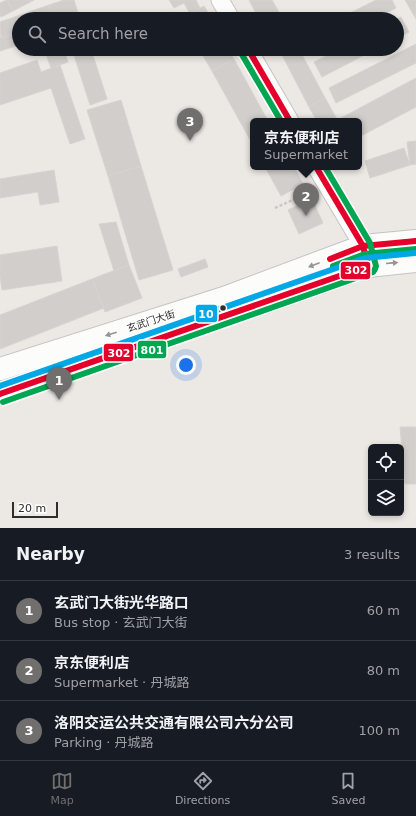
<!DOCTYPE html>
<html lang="en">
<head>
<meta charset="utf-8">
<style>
  body { margin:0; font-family:"DejaVu Sans","Noto Sans SC",sans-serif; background:#242831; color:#f1f3f6 }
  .controls { position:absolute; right:12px; bottom:12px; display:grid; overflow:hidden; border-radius:6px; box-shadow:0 2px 6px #0003 }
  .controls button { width:36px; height:36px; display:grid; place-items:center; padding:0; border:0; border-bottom:1px solid #363941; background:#171b24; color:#f1f3f6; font:20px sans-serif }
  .scale { position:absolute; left:12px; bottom:10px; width:46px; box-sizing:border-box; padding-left:4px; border:2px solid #2e2e2e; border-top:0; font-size:11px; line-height:14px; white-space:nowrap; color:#2e2e2e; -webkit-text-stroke:3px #fff; paint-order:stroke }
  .you { position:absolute; left:186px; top:365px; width:14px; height:14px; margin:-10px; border:3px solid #fff; border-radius:50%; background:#1a73e8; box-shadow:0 0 0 6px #1a73e833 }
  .badge { display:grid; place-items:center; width:26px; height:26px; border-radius:50%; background:#706f6e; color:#fff; font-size:13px; font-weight:700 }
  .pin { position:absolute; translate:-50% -33px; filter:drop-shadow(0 1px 2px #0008) }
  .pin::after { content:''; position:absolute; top:21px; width:14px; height:12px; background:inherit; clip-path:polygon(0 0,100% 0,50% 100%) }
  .popup { position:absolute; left:250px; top:118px; width:112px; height:52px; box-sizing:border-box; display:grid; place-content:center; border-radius:6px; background:#171b24; filter:drop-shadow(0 1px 3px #0005); font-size:13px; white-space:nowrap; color:#9ea1a6 }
  .popup b { font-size:15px; color:#f1f3f6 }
  .popup::after { content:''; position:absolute; left:50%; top:100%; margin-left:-8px; border:8px solid transparent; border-top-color:#171b24 }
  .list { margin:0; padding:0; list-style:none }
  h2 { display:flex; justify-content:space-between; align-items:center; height:52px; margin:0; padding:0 16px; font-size:17px }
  h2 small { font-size:13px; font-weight:400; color:#9ea1a6 }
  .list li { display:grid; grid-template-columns:26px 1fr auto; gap:12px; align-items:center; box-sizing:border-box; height:60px; padding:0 16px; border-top:1px solid #363941 }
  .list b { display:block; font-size:15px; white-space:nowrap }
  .list p { margin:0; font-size:13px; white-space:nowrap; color:#9ea1a6 }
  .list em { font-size:13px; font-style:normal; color:#9ea1a6 }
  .icon { flex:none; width:22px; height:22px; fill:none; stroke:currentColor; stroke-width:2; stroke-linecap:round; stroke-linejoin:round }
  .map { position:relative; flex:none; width:416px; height:528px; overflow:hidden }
  .search { position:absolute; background:#171b24; box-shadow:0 2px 6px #0003; left:12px; right:12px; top:12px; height:44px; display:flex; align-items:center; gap:10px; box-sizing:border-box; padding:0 14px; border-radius:22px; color:#9ea1a6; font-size:15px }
  .sheet { height:232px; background:#171b24 }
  nav { display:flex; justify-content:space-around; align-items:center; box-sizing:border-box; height:56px; border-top:1px solid #363941; background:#171b24; font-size:11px; color:#9ea1a6 }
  nav a { display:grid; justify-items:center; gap:2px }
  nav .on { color:#706f6e }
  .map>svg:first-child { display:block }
  .building { fill:#d1cecb; stroke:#d7d4d0 }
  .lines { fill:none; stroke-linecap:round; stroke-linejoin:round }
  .minor-casing { stroke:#c5c4c5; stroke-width:19 }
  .secondary-casing { stroke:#c5c4c5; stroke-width:24 }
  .path { stroke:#c9c9c8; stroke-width:2.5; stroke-dasharray:3 2; stroke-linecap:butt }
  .minor { stroke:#fcfcfb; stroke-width:17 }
  .secondary { stroke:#fcfcfb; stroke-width:22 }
  .bus-1-casing { stroke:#fff; stroke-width:9 }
  .bus-2-casing { stroke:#fff; stroke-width:9 }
  .bus-3-casing { stroke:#fff; stroke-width:9 }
  .bus-1 { stroke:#e4002b; stroke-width:6 }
  .bus-2 { stroke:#00a651; stroke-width:6 }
  .bus-3 { stroke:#02a8e5; stroke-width:6 }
  .oneway { fill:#959594 }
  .bus-dot { fill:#2e2e2e; stroke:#fff; stroke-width:1.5 }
  .labels { text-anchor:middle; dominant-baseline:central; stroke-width:3; stroke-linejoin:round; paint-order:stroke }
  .street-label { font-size:10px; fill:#2e2e2e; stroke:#fff }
  .line-badge { stroke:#fff; stroke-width:1.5 }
  .badge-label { font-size:11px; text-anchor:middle; font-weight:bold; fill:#fff }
</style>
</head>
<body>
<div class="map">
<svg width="416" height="528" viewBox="0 0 416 528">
  <rect width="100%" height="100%" fill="#ece8e4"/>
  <path class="building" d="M7,0L13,11L1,17L0,14V3Z
    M7,0H34L13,11Z
    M64,0H74L80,19H53L49,5Z
    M169,0H196L200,8L190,14L184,3L174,8Z
    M249,0H272L283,19H259Z
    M376,0H392L396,8L375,19H338Z
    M405,0H416V19Z
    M49,5L53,19H19V32L1,38L0,22Z
    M204,6L212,19H183L182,18Z
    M401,17L409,32L397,38V19Z
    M19,32V45L0,51V37L1,38Z
    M416,44V63L336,103L329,88Z
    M44,49H64L68,62L51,68Z
    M83,49H91L107,99L90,105L73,52Z
    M199,49H228L234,59L212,71Z
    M279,49H299L325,98L309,107Z
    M340,49H376L322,77L314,62Z
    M234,59L268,121H253V145L212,71Z
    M37,60L41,72L60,65L85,139L70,144L51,88L0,105V73Z
    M416,78V107L359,137V121H343L341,118Z
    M325,98L338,121H317L309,107Z
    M121,100L141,166L108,176L87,110Z
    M416,141V164L410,165L407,142Z
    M404,148L410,165L370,178L365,161Z
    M141,166L173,270L139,280L108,176Z
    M265,167H294L303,184L281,196Z
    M54,170L59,202L40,205L38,192L0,198V179Z
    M312,199L323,223L299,234L288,210Z
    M116,222L129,265L114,271L99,224Z
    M57,246L62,281L2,290L0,276V255Z
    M205,259L208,267L181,277L178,269Z
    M129,265L142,298L105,312L92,279Z
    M92,279L104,308L0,349V315Z
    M400,427H416V484H405Z"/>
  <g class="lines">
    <g class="minor-casing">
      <path id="minor" d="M220,0L231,19
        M248,49L290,121
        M316,167L363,246L366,258"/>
    </g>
    <g class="secondary-casing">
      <path id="secondary" d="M0,369L224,298L363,246L416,241
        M0,394L368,266L416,261"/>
    </g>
    <path class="path" d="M275,208L313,191"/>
    <use href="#minor" class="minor"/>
    <use href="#secondary" class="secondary"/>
    <g class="bus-1-casing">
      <path id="bus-1" d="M248,49L290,121
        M330,259L363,246L416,241
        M0,394L368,266L363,246L316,167"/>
    </g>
    <g class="bus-2-casing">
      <path id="bus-2" d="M241,53L281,121
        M333,266L365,254L416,249
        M3,402L373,272L375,269L376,266L370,243L325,167"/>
    </g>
    <g class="bus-3-casing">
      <path id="bus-3" d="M0,386L365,258L415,253"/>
    </g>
    <use href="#bus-1" class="bus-1"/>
    <use href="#bus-2" class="bus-2"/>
    <use href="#bus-3" class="bus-3"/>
  </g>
  <defs><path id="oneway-solid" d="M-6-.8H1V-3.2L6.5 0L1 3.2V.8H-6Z"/></defs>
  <g class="oneway">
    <use href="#oneway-solid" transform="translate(392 263) rotate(-5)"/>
    <use href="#oneway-solid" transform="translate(314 265) rotate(159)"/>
    <use href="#oneway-solid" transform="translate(111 334) rotate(162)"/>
  </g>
  <circle class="bus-dot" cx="223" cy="308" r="3.5"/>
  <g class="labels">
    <g class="street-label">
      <text transform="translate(151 321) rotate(-18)">玄武门大街</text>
    </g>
  </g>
  <g class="line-badge">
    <rect x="340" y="261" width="31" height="19" rx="4" fill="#e4002b"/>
    <rect x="195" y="304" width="23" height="19" rx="4" fill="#02a8e5"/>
    <rect x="137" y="340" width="30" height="19" rx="4" fill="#00a651"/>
    <rect x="103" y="343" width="31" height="19" rx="4" fill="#e4002b"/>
  </g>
  <g class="badge-label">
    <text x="356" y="274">302</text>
    <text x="206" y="318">10</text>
    <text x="152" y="354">801</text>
    <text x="119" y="357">302</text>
  </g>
</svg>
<div class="controls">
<button><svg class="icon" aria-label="locate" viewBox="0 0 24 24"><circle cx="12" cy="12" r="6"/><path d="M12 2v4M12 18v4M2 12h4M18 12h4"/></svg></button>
<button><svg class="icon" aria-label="layers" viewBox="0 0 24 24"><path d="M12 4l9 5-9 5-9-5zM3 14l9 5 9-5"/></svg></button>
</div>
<div class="scale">20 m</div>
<div class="you"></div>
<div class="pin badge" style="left:59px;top:400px">1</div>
<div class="pin badge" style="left:306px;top:216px">2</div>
<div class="popup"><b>京东便利店</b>Supermarket</div>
<div class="pin badge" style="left:190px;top:141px">3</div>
<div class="search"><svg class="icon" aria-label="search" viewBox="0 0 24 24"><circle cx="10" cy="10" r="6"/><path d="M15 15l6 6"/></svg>Search here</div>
</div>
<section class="sheet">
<h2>Nearby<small>3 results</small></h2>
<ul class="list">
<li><span class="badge">1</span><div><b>玄武门大街光华路口</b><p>Bus stop · 玄武门大街</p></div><em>60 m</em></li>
<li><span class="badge">2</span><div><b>京东便利店</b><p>Supermarket · 丹城路</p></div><em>80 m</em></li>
<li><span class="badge">3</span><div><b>洛阳交运公共交通有限公司六分公司</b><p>Parking · 丹城路</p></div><em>100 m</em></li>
</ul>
</section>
<nav>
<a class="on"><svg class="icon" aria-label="map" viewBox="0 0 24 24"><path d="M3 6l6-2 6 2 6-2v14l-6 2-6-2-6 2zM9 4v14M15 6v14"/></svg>Map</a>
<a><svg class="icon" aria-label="directions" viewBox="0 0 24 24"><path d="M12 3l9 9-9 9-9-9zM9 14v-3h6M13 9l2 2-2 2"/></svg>Directions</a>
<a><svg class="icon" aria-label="saved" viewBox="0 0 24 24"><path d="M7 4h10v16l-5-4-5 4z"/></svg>Saved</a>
</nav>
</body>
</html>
